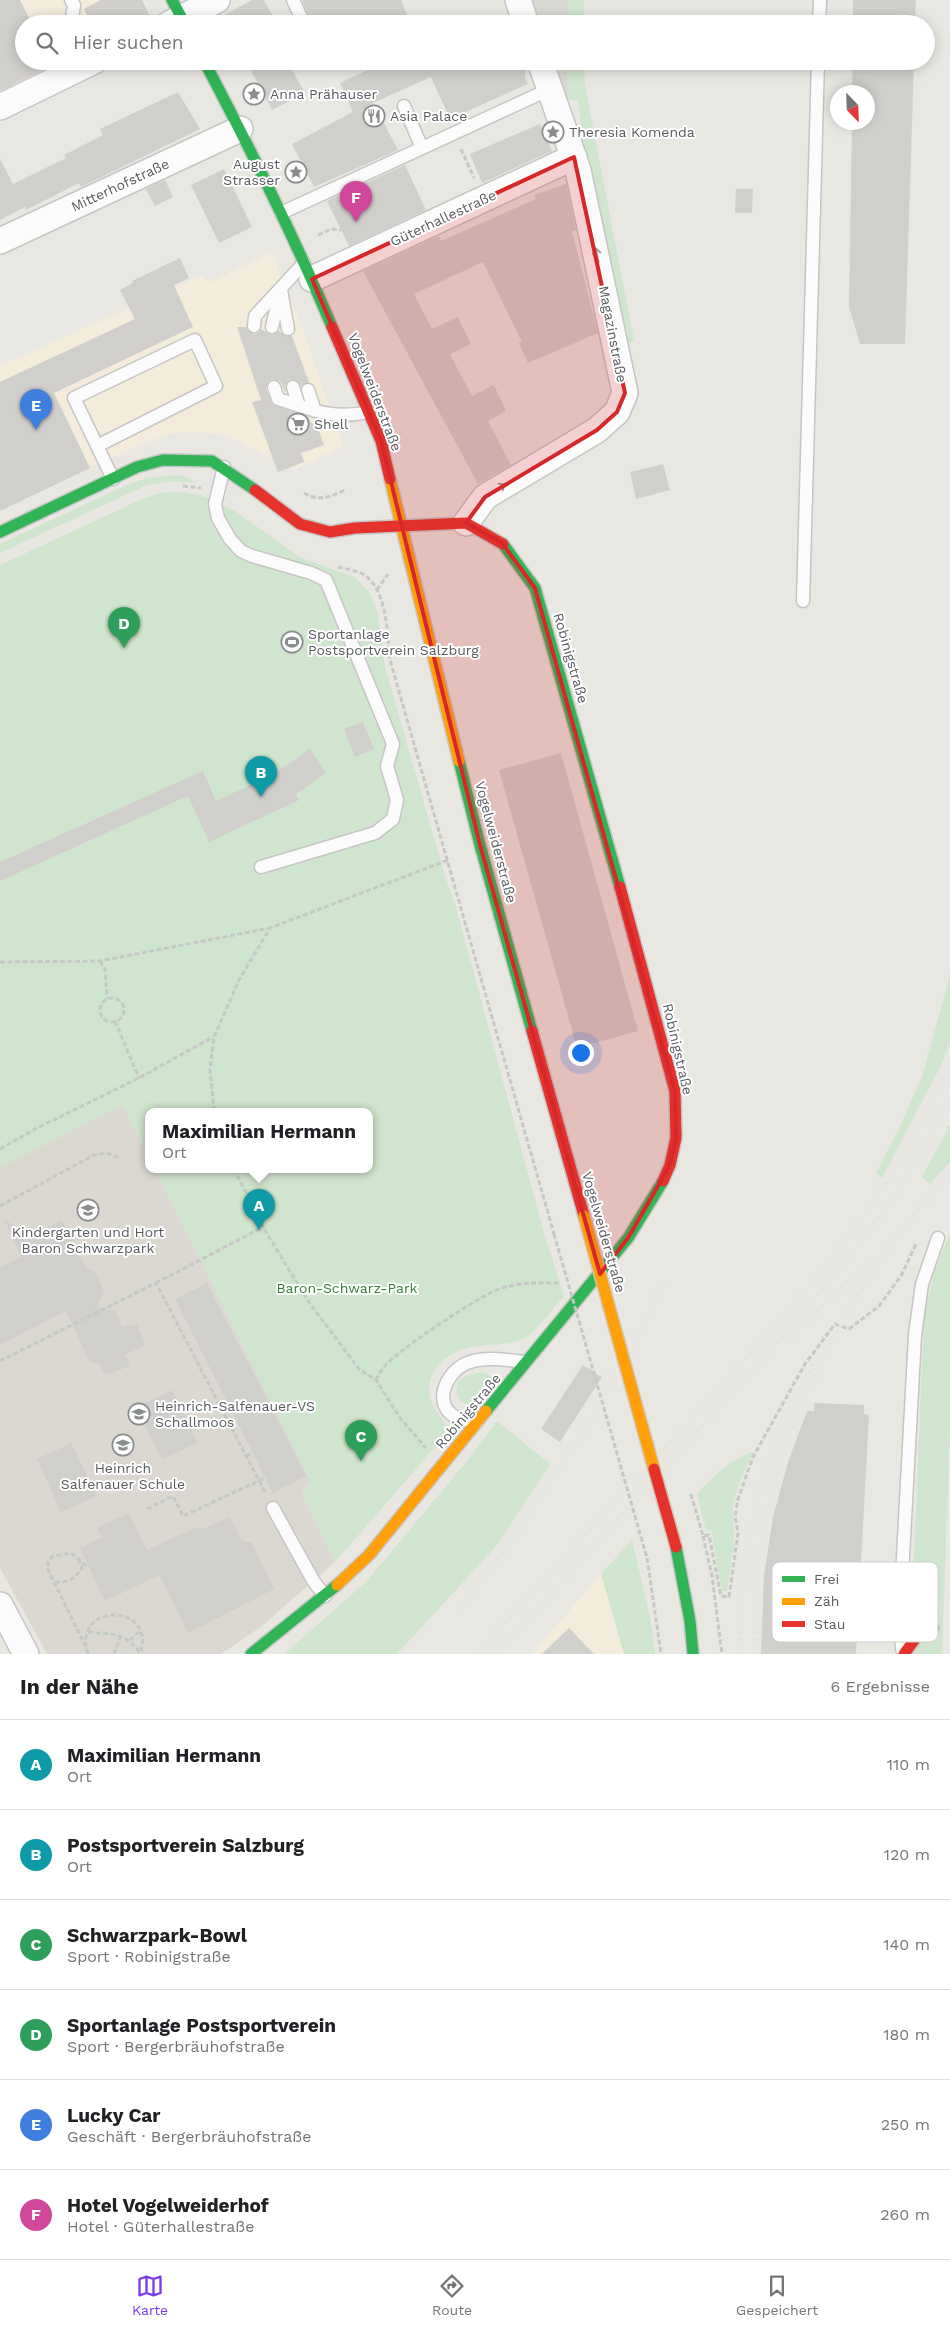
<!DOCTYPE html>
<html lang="de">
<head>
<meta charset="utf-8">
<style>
  body { margin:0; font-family:"Work Sans",sans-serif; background:#f2f2f2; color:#202124 }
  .compass { position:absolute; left:830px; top:85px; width:45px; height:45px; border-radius:50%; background:#fff; box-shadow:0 2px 12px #0003; rotate:157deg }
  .you { position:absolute; left:580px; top:1052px; width:18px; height:18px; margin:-12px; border:4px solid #fff; border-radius:50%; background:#1a73e8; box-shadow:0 0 0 8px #1a73e833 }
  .badge { display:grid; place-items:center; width:32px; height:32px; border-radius:50%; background:#7c3aed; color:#fff; font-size:16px; font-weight:700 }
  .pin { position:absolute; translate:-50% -41px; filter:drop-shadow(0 1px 2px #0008) }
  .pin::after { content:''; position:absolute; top:26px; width:18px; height:15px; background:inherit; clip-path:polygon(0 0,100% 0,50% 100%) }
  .popup { position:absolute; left:145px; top:1108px; width:228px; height:65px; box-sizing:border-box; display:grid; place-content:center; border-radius:10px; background:#fff; filter:drop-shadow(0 1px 4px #0005); font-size:16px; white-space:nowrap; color:#757577 }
  .popup b { font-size:19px; color:#202124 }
  .popup::after { content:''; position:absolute; left:50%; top:100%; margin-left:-10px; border:10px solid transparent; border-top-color:#fff }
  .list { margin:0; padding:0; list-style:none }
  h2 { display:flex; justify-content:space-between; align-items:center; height:65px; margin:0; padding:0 20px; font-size:21px }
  h2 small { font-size:16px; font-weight:400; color:#757577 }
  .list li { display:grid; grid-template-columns:32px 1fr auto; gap:15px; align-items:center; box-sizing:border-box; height:90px; padding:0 20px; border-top:1px solid #e0e0e0 }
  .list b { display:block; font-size:19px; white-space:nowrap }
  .list p { margin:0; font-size:16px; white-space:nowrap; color:#757577 }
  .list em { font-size:16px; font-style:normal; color:#757577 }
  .icon { flex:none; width:28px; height:28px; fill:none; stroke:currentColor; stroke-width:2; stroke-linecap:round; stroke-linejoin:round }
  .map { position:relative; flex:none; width:950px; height:1654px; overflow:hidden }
  .search { position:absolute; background:#fff; box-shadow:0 2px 12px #0003; left:15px; right:15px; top:15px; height:55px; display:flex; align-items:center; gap:12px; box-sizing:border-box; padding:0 18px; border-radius:28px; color:#757577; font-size:19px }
  .sheet { height:605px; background:#fff }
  nav { display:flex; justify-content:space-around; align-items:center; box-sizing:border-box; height:70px; border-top:1px solid #e0e0e0; background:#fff; font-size:14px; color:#757577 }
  nav a { display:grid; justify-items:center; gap:2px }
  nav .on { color:#7c3aed }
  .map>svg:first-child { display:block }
  .commercial { fill:#f4ecda }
  .industrial { fill:#d9d8d3 }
  .education { fill:#dad8d1 }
  .green { fill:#d0e5cd }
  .building { fill:#d0cfcc }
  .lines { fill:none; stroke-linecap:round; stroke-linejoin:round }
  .lane-casing { stroke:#c5c5c4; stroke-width:15 }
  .street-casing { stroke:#c5c5c4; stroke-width:28 }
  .fast-casing { stroke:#c5c6c5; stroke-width:14 }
  .slow-casing { stroke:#c5c6c5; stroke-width:14 }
  .jam-casing { stroke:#c5c6c5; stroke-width:14 }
  .path { stroke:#c4c9c5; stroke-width:3; stroke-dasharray:5 2.5; stroke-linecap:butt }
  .lane { stroke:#fcfbfb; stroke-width:12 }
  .street { stroke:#fcfbfb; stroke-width:25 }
  .fast { stroke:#30b455; stroke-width:11 }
  .slow { stroke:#ff9f0a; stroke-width:11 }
  .jam { stroke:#e5322d; stroke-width:11 }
  .rail { stroke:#e1e1e0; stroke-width:4; stroke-dasharray:1 6; stroke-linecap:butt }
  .slow-bridge-casing { stroke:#d0c6b0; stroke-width:14; stroke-linecap:butt }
  .jam-bridge-casing { stroke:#d0c6b0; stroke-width:14; stroke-linecap:butt }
  .path-bridge { stroke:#c4c9c5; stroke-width:3; stroke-dasharray:5 2.5; stroke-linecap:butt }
  .slow-bridge { stroke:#ff9f0a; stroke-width:11 }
  .jam-bridge { stroke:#e5322d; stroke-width:11 }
  .oneway { stroke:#9a9c9e }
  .marked { fill:#d62828; fill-opacity:0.2; stroke:#d62828; stroke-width:4; stroke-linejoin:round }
  .labels { text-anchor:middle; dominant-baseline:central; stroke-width:4; stroke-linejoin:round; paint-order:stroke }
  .poi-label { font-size:14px; fill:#585c60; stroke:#fff; text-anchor:start }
  .street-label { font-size:14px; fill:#585c60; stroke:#fff }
  .park-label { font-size:14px; fill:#368236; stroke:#fff }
  .key { fill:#fff; stroke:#cdcecf; stroke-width:1 }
  .key-label { font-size:14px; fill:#585c60 }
</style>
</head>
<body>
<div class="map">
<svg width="950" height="1654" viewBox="0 0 950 1654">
  <rect width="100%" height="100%" fill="#e8e7e2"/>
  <path class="commercial" d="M0,0H141L154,24H24V61H124L0,121Z
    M272,252L303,330L343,446L294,470L233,438L205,432L174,433L148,441L0,510V366L200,276L211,282Z
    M601,1574L624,1654H532Z"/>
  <path class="industrial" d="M518,0H568V24H526Z
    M540,61H568L567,94L564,100Z"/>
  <path class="education" d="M122,1105L149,1157V1169H155L312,1482L302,1493L335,1562L262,1626L221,1654H47L0,1568V1167Z"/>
  <path class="green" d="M568,0H584V24H568Z
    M568,61H584L585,86L634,341L627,343L584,149L578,100H564L567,94Z
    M175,475L185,476L195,483L171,481L147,485L0,553V544L120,488L146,478Z
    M181,492L200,495L232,509L301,558L355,577L369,592L377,610L385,667L445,876L456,907L544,1233L564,1296C554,1307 537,1331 525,1338C507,1347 486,1343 468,1348C443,1354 423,1374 431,1401C435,1411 444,1421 450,1430L335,1562L302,1492L311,1482L155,1169H369V1111H149V1157L122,1105L0,1167V565L140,500L160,493Z
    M950,975V1043L941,1065L882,1178L876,1173L899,1129L922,1077Z
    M950,1125V1162L930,1184L922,1177Z
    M950,1233V1429L942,1654H910L924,1316L935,1269Z
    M483,1372L494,1378L472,1406L461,1402L456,1392L458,1381L468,1375Z
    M497,1421L550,1464L498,1544L397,1654H284L366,1582L463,1466Z
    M753,1452L740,1481L733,1505L734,1544L727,1591H722L711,1530L706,1531L697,1494C714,1476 729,1460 753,1452Z
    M632,1540L651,1621L655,1654H624L601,1574Z"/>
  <path class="building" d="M0,0H20L32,24H24V61H61L0,91Z
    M101,0H142L154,24H91L84,9Z
    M252,0H264L277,24H208Z
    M302,0H401L411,24H312Z
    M853,0H916L915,24H853Z
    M246,61H287L305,93L272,110Z
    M387,61H526L525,77L528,84L450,119L431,77L373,103L398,150L314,187L292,144L353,112L340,83Z
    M853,61H914L905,344H860L849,307L852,122H868V92H852Z
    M178,92L200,129L81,187L79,183L26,210L25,207L0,220V159L13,184L66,158L64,155L103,135L100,129Z
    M540,124L552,151L482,183L470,154Z
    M405,165L426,210L349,246L327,201Z
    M224,169L252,227L219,243L191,185Z
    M165,180L173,197L155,206L146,189Z
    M566,184L576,230L572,231L598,333L528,363L519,343L522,342L483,262L414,294L432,329L458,317L471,344L450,354L472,396L494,385L506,411L488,421L511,465L478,484L363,271L439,236L441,241L536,199L534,195Z
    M736,189H753L752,213H735Z
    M180,258L189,278L174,285L193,327L54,393L90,468L0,511V382L135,319L120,290L133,283L132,281Z
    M237,327H246L253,334L258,333L261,329L271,335L279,331L285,336H292L309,382L301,386L298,381L290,379L285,385L286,393L280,381L272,379L268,382L266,389L273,405L309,418L310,422L317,425L324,445L301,453L304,462L278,472L252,402L261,400Z
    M663,464L670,490L636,499L630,472Z
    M363,722L374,749L355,757L344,729Z
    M310,749L326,773L296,794L299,800L209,842L188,796L0,881V862L203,771L216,801L272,775Z
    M561,753L638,1031L577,1048L499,770Z
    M4,1218L27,1238L62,1220L86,1268L95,1272L104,1291L97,1308L116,1311L122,1327L137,1324L146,1345L125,1355L130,1366L105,1375L100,1364L89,1361L66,1311L0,1345V1267L21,1257Z
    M207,1283L306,1476L273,1493L175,1299Z
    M583,1365L602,1377L560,1442L541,1429Z
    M172,1390L198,1443L162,1459L136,1407Z
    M814,1403L864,1405V1414L869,1415L856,1654H761L764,1575L773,1517L788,1462L807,1411H814Z
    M71,1443L97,1496L61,1512L37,1459Z
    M129,1513L147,1550L195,1528L203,1529L230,1517L241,1540L252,1543L274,1589L188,1633L159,1575L105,1601L80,1548L102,1537L97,1528Z
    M569,1628L594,1654H542Z"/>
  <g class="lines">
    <g class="lane-casing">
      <path id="lane" d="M293,0L304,24
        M71,24L74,5L71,0
        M819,24L820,0
        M404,106L422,148
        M281,213L550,89
        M281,290L288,329
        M254,326L255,316L304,263
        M272,327L279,297
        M274,387L278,399C313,410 332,420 369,412
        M293,387L299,406
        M308,390L315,411
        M97,446L216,386L195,340L74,398L113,479
        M224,467L215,504L218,518L230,539L241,551L252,556L311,573L326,580L393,744L387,766L397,800L393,819L375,833L261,867
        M803,601L818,61
        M477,1422C471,1421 463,1420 458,1418C431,1407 445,1372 467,1363C485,1356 507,1360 525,1362
        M273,1508L314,1582L325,1596
        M902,1649L900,1612L915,1335L922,1284L938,1238"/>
    </g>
    <g class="street-casing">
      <path id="street" d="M518,0L526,24
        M169,24L217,0
        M0,107L94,61
        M0,241L240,129
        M312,279L574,157
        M466,523L485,497L597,430L617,412L625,393L578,170L540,61
        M0,1605L26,1654"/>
    </g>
    <g class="fast-casing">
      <path id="fast" d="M172,0L185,24
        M204,61C250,148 294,236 332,327
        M0,532L137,467L163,460L212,461L255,490
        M503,544L535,588L620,887
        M459,761L480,845L532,1031
        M486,1411L628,1238L663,1181
        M676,1547L690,1621L693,1654
        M251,1654L337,1585"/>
    </g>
    <g class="slow-casing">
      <path id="slow" d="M390,479L459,761
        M337,1585L369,1555L486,1411"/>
    </g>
    <g class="jam-casing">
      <path id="jam" d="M332,327L381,441L390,479
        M255,490L300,524L330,532L355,528L466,523L503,544
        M620,887L675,1091L676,1138L670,1165L663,1181
        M532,1031L584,1216
        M904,1654L918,1635L933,1628"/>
    </g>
    <path class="path" d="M461,149L474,178
      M318,235L331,229L341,230
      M183,486L201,488
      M304,493C319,502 330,497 345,490
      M338,567C346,569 361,571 367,577C388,595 387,635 390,660L554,1234
      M377,590L388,574
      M100,961L105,969L107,999
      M0,962L100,961L270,928
      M100 1010a12 12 0 1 1 24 0a12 12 0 1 1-24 0Z
      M115,1021L139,1078
      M214,1111L210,1070L214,1037L239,980L270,928L448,860
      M0,1149L35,1129L139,1078L213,1037
      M234,1169L263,1227L308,1301L359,1369L376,1380L400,1418L426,1448
      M0,1206L94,1155L107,1153L120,1158
      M156,1283L263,1227
      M0,1361L156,1283L266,1494
      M376,1380C378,1376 381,1371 384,1367C396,1351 483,1293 502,1288C523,1282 538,1283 560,1283
      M246,1456L252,1453
      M691,1494L703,1536L709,1535L721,1596L729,1597L738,1533L735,1517L738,1499L753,1457L805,1364L835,1324L849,1329L879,1306L901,1276L916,1244
      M147,1509L173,1496L183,1516L265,1478
      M703,1536L712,1576L722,1654
      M647,1558L661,1654
      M55,1582C68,1583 75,1579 82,1568L78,1558
      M88,1632C113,1635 124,1631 140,1653
      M130,1640L140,1631
      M86,1647L48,1570V1562L53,1556L71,1553L88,1567
      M88,1654C71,1601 158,1603 140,1654
      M114,1654L121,1635"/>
    <use href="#lane" class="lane"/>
    <use href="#street" class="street"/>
    <use href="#fast" class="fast"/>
    <use href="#slow" class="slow"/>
    <use href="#jam" class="jam"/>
    <path class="rail" d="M933,1191L950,1173
      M786,1340L875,1256
      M458,1608L506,1550L587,1426L629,1356L664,1282
      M477,1654C551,1571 628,1489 703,1406C801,1298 892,1200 950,1064
      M495,1654C568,1577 637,1497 708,1419C799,1319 892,1220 950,1097
      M740,1654C739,1549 762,1449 817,1359
      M757,1654C757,1619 756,1583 762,1548C782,1413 849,1289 938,1186"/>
    <g class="slow-bridge-casing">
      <path id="slow-bridge" d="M584,1216L654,1469"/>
    </g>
    <g class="jam-bridge-casing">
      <path id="jam-bridge" d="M654,1469L676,1547"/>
    </g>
    <path class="path-bridge" d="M554,1234L647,1558"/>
    <use href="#slow-bridge" class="slow-bridge"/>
    <use href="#jam-bridge" class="jam-bridge"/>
  </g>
  <defs><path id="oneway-shaft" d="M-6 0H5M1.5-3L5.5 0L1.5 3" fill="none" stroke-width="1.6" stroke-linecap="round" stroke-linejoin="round" transform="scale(1.25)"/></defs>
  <g class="oneway">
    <use href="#oneway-shaft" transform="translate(597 255) rotate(-102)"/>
    <use href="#oneway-shaft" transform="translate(499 488) rotate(-31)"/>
  </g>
  <path class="marked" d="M574,157L625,393L617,412L597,430L485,497L466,523L502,543L535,588L675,1091L676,1138L669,1167L628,1238L600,1274L480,845L381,441L312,279Z"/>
  <defs>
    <g id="sight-ring" transform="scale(1.125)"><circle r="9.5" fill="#fff" stroke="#8a8d8e" stroke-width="1.5"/><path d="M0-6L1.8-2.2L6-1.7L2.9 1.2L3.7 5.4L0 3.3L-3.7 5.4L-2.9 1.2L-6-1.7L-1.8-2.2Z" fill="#8a8d8e"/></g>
    <g id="restaurant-ring" transform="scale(1.125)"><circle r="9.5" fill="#fff" stroke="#8a8d8e" stroke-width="1.5"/><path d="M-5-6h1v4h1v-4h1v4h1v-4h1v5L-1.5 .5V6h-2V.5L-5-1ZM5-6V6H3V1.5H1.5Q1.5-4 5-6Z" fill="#8a8d8e"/></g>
    <g id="supermarket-ring" transform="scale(1.125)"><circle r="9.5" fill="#fff" stroke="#8a8d8e" stroke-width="1.5"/><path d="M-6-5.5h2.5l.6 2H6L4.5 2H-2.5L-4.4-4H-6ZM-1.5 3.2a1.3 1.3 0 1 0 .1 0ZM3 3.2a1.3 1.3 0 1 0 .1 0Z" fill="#8a8d8e"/></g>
    <g id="stadium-ring" transform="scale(1.125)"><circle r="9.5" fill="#fff" stroke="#8a8d8e" stroke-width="1.5"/><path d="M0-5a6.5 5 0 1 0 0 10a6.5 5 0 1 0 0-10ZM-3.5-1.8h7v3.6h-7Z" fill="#8a8d8e"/></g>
    <g id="school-ring" transform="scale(1.125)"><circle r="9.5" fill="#fff" stroke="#8a8d8e" stroke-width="1.5"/><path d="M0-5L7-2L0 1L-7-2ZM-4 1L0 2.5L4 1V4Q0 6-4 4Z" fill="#8a8d8e"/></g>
  </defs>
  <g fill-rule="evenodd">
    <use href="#sight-ring" x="254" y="94"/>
    <use href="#restaurant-ring" x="374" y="116"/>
    <use href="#sight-ring" x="553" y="132"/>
    <use href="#sight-ring" x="296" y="172"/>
    <use href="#supermarket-ring" x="298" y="424"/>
    <use href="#stadium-ring" x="292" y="642"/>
    <use href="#school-ring" x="88" y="1210"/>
    <use href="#school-ring" x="139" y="1414"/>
    <use href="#school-ring" x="123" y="1445"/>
  </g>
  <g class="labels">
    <g class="poi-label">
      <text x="270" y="94">Anna Prähauser</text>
      <text x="390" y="116">Asia Palace</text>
      <text x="569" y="132">Theresia Komenda</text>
      <text x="280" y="164" text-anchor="end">August<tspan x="280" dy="16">Strasser</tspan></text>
      <text x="314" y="424">Shell</text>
      <text x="308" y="634">Sportanlage<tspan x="308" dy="16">Postsportverein Salzburg</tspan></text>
      <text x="88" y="1232" text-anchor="middle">Kindergarten und Hort<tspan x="88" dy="16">Baron Schwarzpark</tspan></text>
      <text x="155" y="1406">Heinrich-Salfenauer-VS<tspan x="155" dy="16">Schallmoos</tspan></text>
      <text x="123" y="1468" text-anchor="middle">Heinrich<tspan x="123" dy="16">Salfenauer Schule</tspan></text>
    </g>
    <g class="street-label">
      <text transform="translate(120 185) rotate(-25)">Mitterhofstraße</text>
      <text transform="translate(443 218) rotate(-25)">Güterhallestraße</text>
      <text transform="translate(613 334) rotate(79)">Magazinstraße</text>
      <text transform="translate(375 392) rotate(69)">Vogelweiderstraße</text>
      <text transform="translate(571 658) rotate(74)">Robinigstraße</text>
      <text transform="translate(496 842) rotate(75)">Vogelweiderstraße</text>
      <text transform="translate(678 1049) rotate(77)">Robinigstraße</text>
      <text transform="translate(604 1232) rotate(74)">Vogelweiderstraße</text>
      <text transform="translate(468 1411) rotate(-50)">Robinigstraße</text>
    </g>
    <g class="park-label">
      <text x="347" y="1288">Baron-Schwarz-Park</text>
    </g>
  </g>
  <rect x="772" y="1562" width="166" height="80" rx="8" class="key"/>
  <rect x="782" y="1576" width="23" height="6" fill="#30b455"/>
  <rect x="782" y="1598" width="23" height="7" fill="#ff9f0a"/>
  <rect x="782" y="1621" width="23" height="6" fill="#e5322d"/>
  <g class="key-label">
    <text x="814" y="1584">Frei</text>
    <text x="814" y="1606">Zäh</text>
    <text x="814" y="1629">Stau</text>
  </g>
</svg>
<svg class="compass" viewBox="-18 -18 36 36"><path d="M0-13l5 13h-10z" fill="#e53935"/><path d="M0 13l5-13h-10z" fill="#757577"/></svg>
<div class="you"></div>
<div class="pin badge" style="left:259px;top:1230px;background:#0f9aa8">A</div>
<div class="popup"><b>Maximilian Hermann</b>Ort</div>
<div class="pin badge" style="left:261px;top:797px;background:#0f9aa8">B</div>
<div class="pin badge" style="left:361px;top:1461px;background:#2e9e5b">C</div>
<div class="pin badge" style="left:124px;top:648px;background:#2e9e5b">D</div>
<div class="pin badge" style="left:36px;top:430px;background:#3f7fe0">E</div>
<div class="pin badge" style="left:356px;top:222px;background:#d1479c">F</div>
<div class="search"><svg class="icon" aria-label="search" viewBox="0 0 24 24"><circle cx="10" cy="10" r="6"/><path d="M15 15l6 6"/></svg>Hier suchen</div>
</div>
<section class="sheet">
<h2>In der Nähe<small>6 Ergebnisse</small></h2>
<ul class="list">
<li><span class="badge" style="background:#0f9aa8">A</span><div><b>Maximilian Hermann</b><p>Ort</p></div><em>110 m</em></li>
<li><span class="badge" style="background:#0f9aa8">B</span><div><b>Postsportverein Salzburg</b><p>Ort</p></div><em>120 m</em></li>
<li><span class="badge" style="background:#2e9e5b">C</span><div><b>Schwarzpark-Bowl</b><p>Sport · Robinigstraße</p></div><em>140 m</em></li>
<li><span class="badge" style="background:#2e9e5b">D</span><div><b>Sportanlage Postsportverein</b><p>Sport · Bergerbräuhofstraße</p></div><em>180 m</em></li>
<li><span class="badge" style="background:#3f7fe0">E</span><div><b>Lucky Car</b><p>Geschäft · Bergerbräuhofstraße</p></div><em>250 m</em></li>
<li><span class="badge" style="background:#d1479c">F</span><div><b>Hotel Vogelweiderhof</b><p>Hotel · Güterhallestraße</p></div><em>260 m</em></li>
</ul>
</section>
<nav>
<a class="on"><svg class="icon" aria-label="map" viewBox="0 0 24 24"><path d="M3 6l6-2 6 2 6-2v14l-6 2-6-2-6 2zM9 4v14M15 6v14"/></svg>Karte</a>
<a><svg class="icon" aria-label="directions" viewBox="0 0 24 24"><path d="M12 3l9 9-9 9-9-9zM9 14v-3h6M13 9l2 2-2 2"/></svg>Route</a>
<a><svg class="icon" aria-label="saved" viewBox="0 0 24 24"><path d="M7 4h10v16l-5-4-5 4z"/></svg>Gespeichert</a>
</nav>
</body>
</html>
